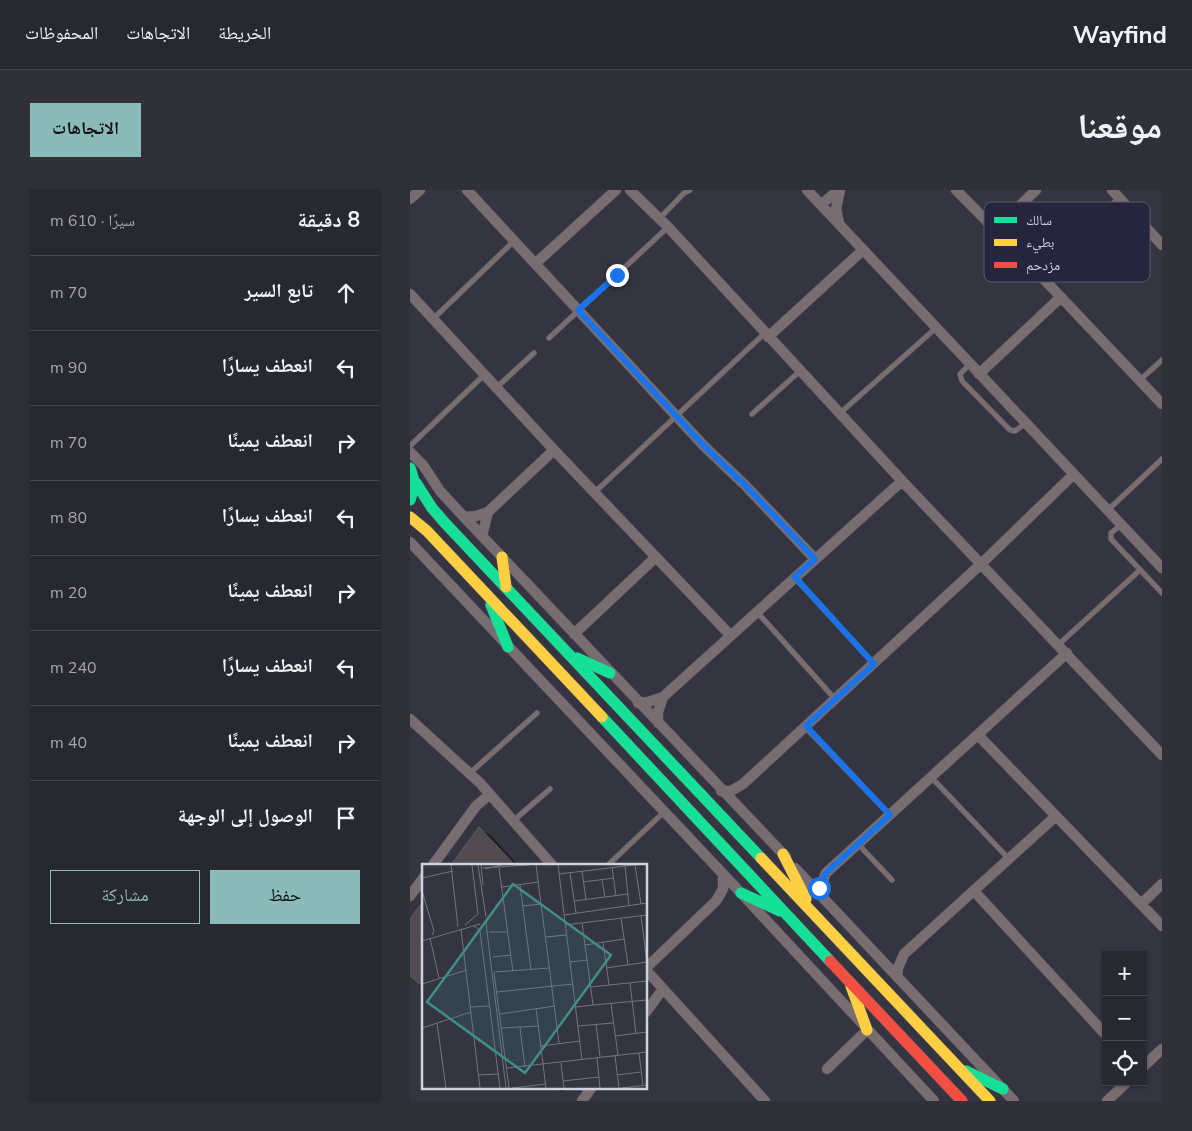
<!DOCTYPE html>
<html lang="ar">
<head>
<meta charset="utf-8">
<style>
  body { margin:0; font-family:"Nunito Sans","Noto Naskh Arabic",sans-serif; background:#303039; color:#f1f3f6; direction:rtl }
  .controls { position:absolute; right:15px; bottom:15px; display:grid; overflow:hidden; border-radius:0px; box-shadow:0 1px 4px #0004 }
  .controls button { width:45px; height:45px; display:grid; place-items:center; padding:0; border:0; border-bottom:1px solid #44444d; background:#282831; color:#f1f3f6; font:25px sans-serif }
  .stop { position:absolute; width:15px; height:15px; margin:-11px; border:4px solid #1a73e8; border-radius:50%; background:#fff }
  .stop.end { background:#1a73e8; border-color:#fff; box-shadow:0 1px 5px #0008 }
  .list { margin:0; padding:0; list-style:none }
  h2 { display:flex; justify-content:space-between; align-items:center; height:65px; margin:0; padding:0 20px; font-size:21px }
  h2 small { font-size:16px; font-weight:400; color:#a5a6ab }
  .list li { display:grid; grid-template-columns:32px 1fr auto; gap:15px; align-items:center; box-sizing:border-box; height:75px; padding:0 20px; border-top:1px solid #44444d }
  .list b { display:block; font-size:19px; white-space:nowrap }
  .list em { font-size:16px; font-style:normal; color:#a5a6ab }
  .actions { display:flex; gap:10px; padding:15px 20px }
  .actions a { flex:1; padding:11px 0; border:1px solid #8bbbb9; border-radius:0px; text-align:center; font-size:18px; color:#8bbbb9 }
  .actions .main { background:#8bbbb9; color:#111 }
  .icon { flex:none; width:28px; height:28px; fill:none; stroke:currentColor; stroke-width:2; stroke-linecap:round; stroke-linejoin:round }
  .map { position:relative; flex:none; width:752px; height:911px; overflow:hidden; direction:ltr; border-radius:0px }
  header { display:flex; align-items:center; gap:30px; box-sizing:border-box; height:70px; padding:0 25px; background:#282831; border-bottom:1px solid #44444d }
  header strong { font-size:24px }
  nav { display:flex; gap:28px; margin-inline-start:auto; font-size:18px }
  .intro { display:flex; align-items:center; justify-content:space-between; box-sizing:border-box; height:120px; padding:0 30px }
  h1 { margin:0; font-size:35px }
  .button { padding:12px 22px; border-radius:0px; background:#8bbbb9; color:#111; font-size:18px; font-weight:700 }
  main { display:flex; gap:30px; padding:0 30px }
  aside { flex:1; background:#282831; border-radius:0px; box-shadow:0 1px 4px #0004 }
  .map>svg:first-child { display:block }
  .shadow { fill:#0007 }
  .building { fill:#514b50; stroke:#635d61 }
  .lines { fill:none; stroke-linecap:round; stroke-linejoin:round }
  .lane-casing { stroke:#52525d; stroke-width:6 }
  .street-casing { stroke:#52525d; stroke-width:11 }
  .fast-casing { stroke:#52525d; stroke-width:12 }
  .slow-casing { stroke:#52525d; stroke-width:12 }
  .jam-casing { stroke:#52525d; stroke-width:12 }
  .lane { stroke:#786d71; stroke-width:5 }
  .street { stroke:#786d71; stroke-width:10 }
  .fast { stroke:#16e098; stroke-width:11 }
  .slow { stroke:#ffcf43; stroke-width:11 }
  .jam { stroke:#f24e42; stroke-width:11 }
  .route { stroke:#1a73e8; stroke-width:6 }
  .inset-road { fill:none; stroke:#737381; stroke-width:1 }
  .view { fill:#3f8d8b; fill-opacity:0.15; stroke:#3f8d8b; stroke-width:2.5 }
  .inset-edge { fill:none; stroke:#d0d1e1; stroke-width:2.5 }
  .key { fill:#25253d; stroke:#58596e; stroke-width:1 }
  .key-label { font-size:14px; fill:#d0d1e1 }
</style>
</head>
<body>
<header>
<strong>Wayfind</strong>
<nav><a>الخريطة</a><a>الاتجاهات</a><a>المحفوظات</a></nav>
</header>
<div class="intro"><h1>موقعنا</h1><a class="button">الاتجاهات</a></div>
<main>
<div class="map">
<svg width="752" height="911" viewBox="0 0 752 911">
  <rect width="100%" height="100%" fill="#353541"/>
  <path class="shadow" d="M69,639L80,645L108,675H42Z
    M144,897H156L152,902Z"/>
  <path class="building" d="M69,637L105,675H41Z
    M14,710V797L0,786V729Z"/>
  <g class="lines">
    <g class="lane-casing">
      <path id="lane" d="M250,28L274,3L280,0
        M628,83L709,8
        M23,129L104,51
        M139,148L258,37
        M560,174L550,184L552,191L600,240L605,241L616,233
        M730,190L752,170
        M87,197L124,163
        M342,224L390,181
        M429,224L526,138
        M0,256L75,184
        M185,302L355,143
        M698,320L752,269
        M711,335L701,343V349L752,403
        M385,388L464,474
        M347,422L425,509
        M648,455L730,380
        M395,537L480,625
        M60,583L127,523
        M521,587L599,669
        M103,631L140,599
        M448,654L482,690
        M198,675L254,622"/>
    </g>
    <g class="street-casing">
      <path id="street" d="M57,0L294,256L334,294L405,369
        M220,0L258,37L494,293L752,565
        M397,0L752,378
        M546,0L628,83L752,214
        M702,0L752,55
        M0,9L10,0
        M411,15L428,0
        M429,33L426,19L430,0
        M586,39L626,0
        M126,73L206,0
        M0,104L144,260L321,446
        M358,147L453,60
        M569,184L651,107
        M0,262L13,275L30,301L54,327L376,667
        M54,327L66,326L78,322L144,260
        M72,346L78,322
        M0,352L331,703L524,911
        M164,444L246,367
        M228,513L238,512L253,507L492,291
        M0,529L70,593L142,675
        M248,533V522L253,507
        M568,545L752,736
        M311,601H321L333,594L571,374L664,284
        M23,675L66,616L79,605
        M385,678L604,911
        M564,701L696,845
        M408,703L416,683L657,463
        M0,706L14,687
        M731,714L752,694
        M236,778L306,711L313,699V684
        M236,780L355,911
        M487,787L488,778L494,764L646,626
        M236,822L253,799
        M733,877L752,859
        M417,879L457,840
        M172,911L182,897
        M697,911L717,892"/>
    </g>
    <g class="fast-casing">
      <path id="fast" d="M0,278L5,294L0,310
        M6,293L22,318L35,333L351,668
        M81,415L98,457
        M167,468L200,483
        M192,527L420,771
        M331,703L370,721
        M556,881L593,899"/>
    </g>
    <g class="slow-casing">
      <path id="slow" d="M0,327L17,341L192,527
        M92,367L96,397
        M373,664L396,709
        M351,668L580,911
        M441,796L457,840"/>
    </g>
    <g class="jam-casing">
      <path id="jam" d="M420,771L552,911"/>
    </g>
    <use href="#lane" class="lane"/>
    <use href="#street" class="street"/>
    <use href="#fast" class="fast"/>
    <use href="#slow" class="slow"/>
    <use href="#jam" class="jam"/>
  </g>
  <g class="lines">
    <path class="route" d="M207,85L168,120L294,256L334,294L405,369L385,387L464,474L396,536L480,625L416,683L409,698"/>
  </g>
  <g transform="translate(12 674)">
    <rect width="225" height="225" fill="#353541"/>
    <path class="inset-road" d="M29,1L36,63M56,1L64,53M59,1L61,21M114,1L137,179M136,1L160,196M203,1L207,42M213,1L219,40M190,3L194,32M60,4L107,1M77,4L91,108M63,5L80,1M160,7L164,36M148,9L154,49M137,10L212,1M0,14L31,7M180,16L183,33M161,18L192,14M98,21L109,106M80,23L116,18M0,27L12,67L10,71M152,37L206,30M101,42L119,40M142,51L225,39M219,52L225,99M199,54L206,101M64,59L84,224M43,61L56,50L50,1M143,61L225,51M52,62L58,67L78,224M39,66L58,224M67,68H85M124,73L144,71M8,74L17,114M0,77L58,60M181,78L187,121M163,81L202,75M71,93L89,91M148,98L166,96M184,104L225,98M72,108L128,104M72,109L87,224M208,119L214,170M0,120L45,106M169,123L225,117M75,128L151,120M189,140L196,191M171,141L225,136M48,143L67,142M153,143L171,141L160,59M114,144L124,224M78,150L133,142M15,159L24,224M174,160L178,193M156,162L191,159M0,164L49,148M80,164L116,162M98,164L103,203M193,172L225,168M119,182L158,177M217,189L221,221M193,192L197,224M175,194L178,224M139,199L142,224M85,204L225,188M56,211L76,210M195,211L219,208M141,217L177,213M90,224L124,220M200,224L225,221"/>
    <path class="view" d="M91,20L189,91L103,209L5,138Z"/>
    <rect width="225" height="225" class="inset-edge"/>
  </g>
  <rect x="574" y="12" width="166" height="80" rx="8" class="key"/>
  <rect x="584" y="27" width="23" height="6" fill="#16e098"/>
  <rect x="584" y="49" width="23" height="7" fill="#ffcf43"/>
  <rect x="584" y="72" width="23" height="6" fill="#f24e42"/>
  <g class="key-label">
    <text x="616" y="35">سالك</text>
    <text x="616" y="57">بطيء</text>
    <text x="616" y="80">مزدحم</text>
  </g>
</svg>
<div class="controls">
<button>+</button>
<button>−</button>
<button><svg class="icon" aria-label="locate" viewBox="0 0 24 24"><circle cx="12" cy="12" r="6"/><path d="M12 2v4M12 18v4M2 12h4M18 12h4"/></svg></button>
</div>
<div class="stop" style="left:409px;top:698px"></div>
<div class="stop end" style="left:207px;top:85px"></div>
</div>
<aside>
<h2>8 دقيقة<small>سيرًا · 610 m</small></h2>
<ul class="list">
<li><svg class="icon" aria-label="ahead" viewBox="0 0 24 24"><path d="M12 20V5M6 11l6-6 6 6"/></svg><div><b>تابع السير</b></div><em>70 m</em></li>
<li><svg class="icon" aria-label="left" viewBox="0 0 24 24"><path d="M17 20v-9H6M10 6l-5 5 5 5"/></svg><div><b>انعطف يسارًا</b></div><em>90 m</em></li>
<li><svg class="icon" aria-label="right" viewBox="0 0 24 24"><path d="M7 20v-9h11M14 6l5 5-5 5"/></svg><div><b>انعطف يمينًا</b></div><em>70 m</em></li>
<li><svg class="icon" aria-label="left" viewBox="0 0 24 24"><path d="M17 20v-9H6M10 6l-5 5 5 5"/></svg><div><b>انعطف يسارًا</b></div><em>80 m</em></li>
<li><svg class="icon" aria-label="right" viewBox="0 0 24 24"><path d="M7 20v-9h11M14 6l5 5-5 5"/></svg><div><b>انعطف يمينًا</b></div><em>20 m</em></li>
<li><svg class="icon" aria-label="left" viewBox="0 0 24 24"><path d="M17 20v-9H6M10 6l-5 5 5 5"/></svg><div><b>انعطف يسارًا</b></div><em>240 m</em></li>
<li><svg class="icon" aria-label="right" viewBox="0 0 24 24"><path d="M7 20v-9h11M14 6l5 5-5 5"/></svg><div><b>انعطف يمينًا</b></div><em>40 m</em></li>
<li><svg class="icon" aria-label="arrive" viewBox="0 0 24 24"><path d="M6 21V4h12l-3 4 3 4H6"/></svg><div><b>الوصول إلى الوجهة</b></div></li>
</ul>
<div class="actions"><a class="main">حفظ</a><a>مشاركة</a></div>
</aside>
</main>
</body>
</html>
